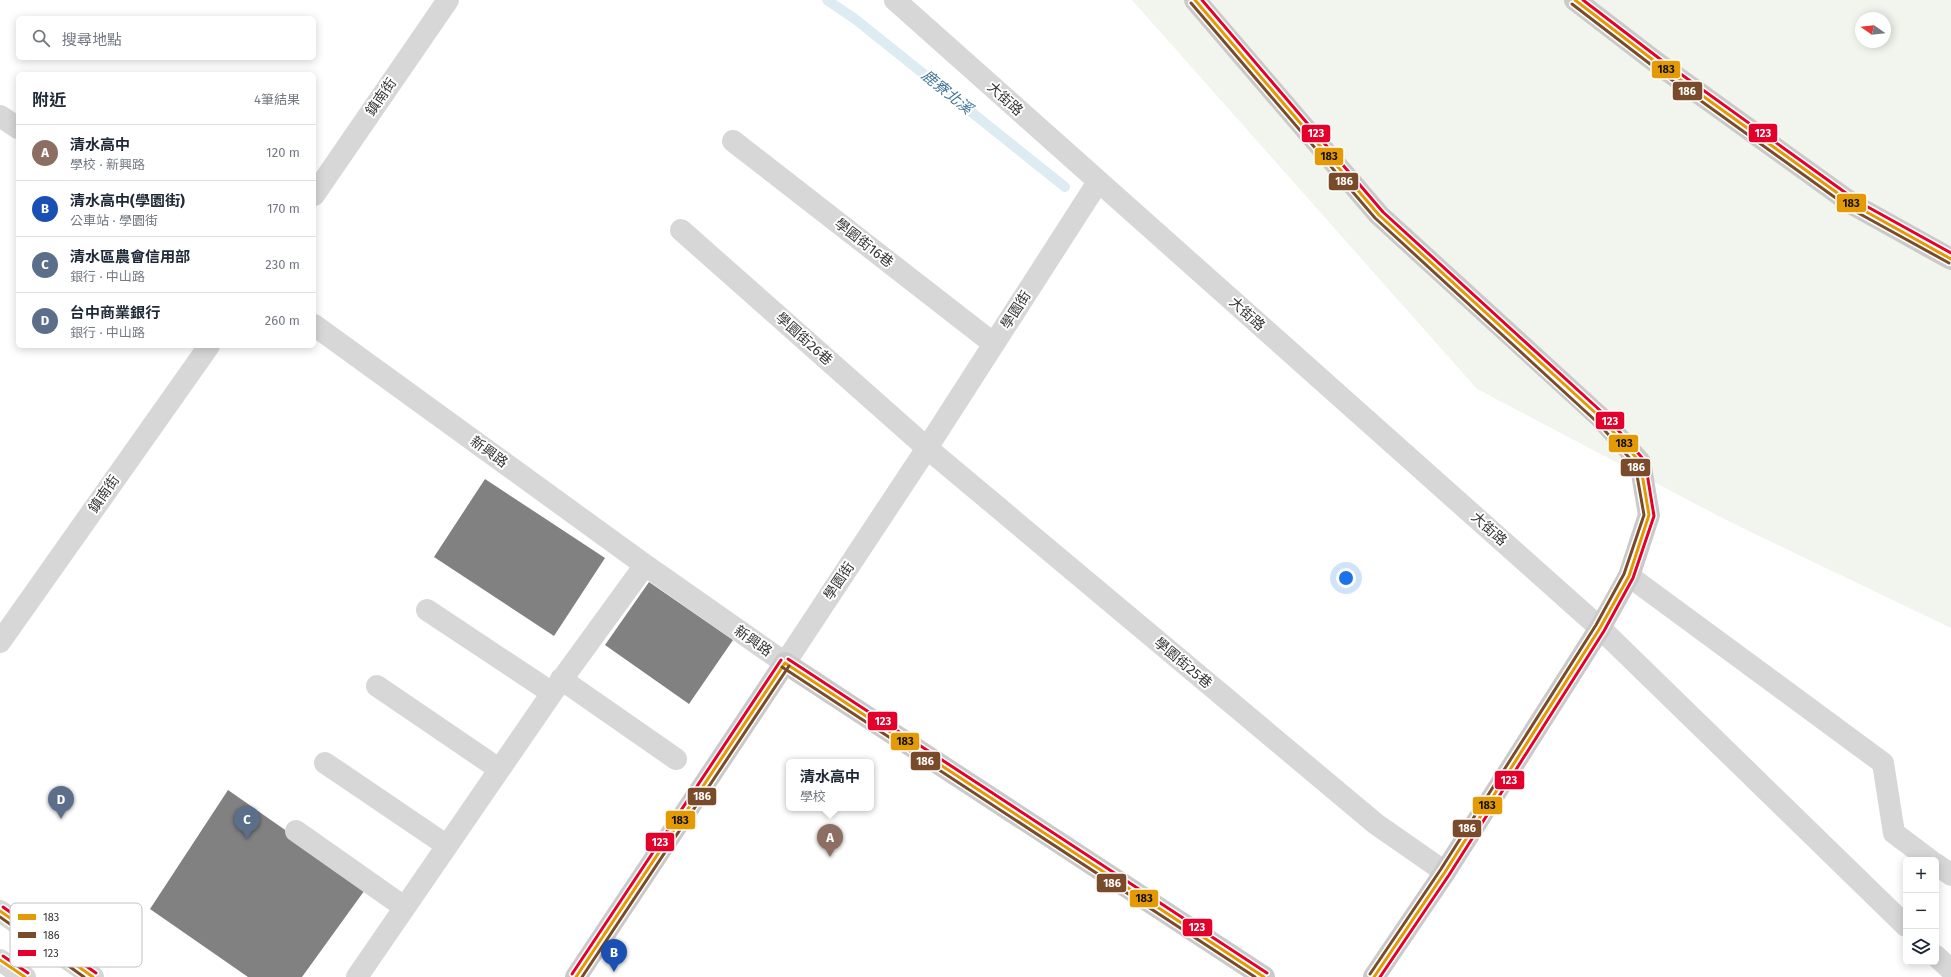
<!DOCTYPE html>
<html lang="zh-TW">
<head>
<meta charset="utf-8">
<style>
  body { margin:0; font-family:"Fira Sans","Noto Sans TC",sans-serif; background:#f2f2f3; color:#1f2937 }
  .controls { position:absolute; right:12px; bottom:12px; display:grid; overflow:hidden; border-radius:6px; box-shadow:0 2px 10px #0003 }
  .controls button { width:36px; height:36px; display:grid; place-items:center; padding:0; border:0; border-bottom:1px solid #e0e1e3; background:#fff; color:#1f2937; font:20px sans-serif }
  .compass { position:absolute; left:1855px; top:12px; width:36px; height:36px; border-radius:50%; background:#fff; box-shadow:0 2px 10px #0003; rotate:284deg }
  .you { position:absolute; left:1346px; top:578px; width:14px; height:14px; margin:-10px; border:3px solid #fff; border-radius:50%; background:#1a73e8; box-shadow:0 0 0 6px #1a73e833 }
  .badge { display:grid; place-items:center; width:26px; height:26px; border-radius:50%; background:#0b8043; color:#fff; font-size:13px; font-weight:700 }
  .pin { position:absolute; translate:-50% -33px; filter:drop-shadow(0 1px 2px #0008) }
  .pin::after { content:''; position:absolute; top:21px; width:14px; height:12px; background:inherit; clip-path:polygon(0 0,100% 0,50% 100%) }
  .popup { position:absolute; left:786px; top:759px; width:88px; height:52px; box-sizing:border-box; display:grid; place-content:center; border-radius:6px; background:#fff; filter:drop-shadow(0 1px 3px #0005); font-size:13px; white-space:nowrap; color:#747a83 }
  .popup b { font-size:15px; color:#1f2937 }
  .popup::after { content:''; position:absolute; left:50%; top:100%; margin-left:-8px; border:8px solid transparent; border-top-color:#fff }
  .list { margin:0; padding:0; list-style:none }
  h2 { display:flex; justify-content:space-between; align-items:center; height:52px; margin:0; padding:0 16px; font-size:17px }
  h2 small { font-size:13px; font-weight:400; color:#747a83 }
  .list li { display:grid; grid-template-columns:26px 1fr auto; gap:12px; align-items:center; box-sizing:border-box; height:56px; padding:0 16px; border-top:1px solid #e0e1e3 }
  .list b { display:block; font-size:15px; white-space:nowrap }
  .list p { margin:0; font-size:13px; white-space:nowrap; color:#747a83 }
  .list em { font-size:13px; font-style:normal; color:#747a83 }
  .icon { flex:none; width:22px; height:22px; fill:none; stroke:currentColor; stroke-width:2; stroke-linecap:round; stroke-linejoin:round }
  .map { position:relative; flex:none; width:1951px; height:977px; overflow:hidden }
  .search { position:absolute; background:#fff; box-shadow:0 2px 10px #0003; left:16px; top:16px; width:300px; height:44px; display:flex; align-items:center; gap:10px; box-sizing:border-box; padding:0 14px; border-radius:6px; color:#747a83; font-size:15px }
  .panel { position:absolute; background:#fff; box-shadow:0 2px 10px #0003; left:16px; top:72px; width:300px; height:276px; border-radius:6px }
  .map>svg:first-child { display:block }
  .green { fill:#f1f5ed; fill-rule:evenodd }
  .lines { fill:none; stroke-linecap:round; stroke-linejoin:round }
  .stream { stroke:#ddebf3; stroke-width:10 }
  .building { fill:#818181 }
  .minor { stroke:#d7d7d7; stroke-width:22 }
  .major { stroke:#cacaca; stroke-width:22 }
  .bus-1-casing { stroke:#fff; stroke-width:6 }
  .bus-2-casing { stroke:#fff; stroke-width:6 }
  .bus-3-casing { stroke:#fff; stroke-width:6 }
  .bus-1 { stroke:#e39a05; stroke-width:3 }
  .bus-2 { stroke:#7a4b2a; stroke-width:3 }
  .bus-3 { stroke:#e4002b; stroke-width:3 }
  .labels { text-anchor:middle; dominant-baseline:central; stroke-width:4; stroke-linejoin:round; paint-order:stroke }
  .street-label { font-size:14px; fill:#333; stroke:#fff }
  .water-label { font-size:15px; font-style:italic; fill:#3f7597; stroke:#fff }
  .key { fill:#fff; stroke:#c2c2c2; stroke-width:1 }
  .key-label { font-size:11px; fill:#333 }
  .line-badge { stroke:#fff; stroke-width:1.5 }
  .badge-label { font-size:11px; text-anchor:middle; font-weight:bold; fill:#fff }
  .pale-badge-label { font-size:11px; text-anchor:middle; font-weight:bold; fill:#111 }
</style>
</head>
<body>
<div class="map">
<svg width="1951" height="977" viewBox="0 0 1951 977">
  <rect width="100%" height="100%" fill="#fff"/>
  <path class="green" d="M1132,0H1951V628L1730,522L1477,389ZM1861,18H1885V42H1861Z"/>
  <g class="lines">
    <path class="stream" d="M827,0L855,19L1065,187"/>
  </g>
  <path class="building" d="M485,479L605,558L554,636L434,557Z
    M649,582L733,640L689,704L605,645Z
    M228,790L367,887L302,977H248L150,909Z"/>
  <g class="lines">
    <path class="minor" d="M895,0L1600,628L1906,926
      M0,116L18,128
      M733,141L994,344
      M314,195L448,0
      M681,230L927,448L1376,824L1445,872
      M314,325L645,565L785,663L927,448L1098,182
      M1629,576L1883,763L1894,833L1930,860
      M427,610L552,693
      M0,642L209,346
      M561,679L676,759
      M377,686L499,769
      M325,763L446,845
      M296,831L404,907
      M1936,864L1951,875
      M0,911L93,977
      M1936,956L1951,970
      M0,960L25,977
      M357,977L552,693L645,565"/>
    <path class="major" d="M1195,0L1379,215L1601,418L1640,462L1649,515L1629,576L1600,628L1445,872L1374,977
      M1575,0L1657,63L1854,205L1951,259
      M576,977L785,663L1264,977"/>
    <g class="bus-1-casing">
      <path id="bus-1" d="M1195,0L1379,215L1601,418L1640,462L1649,515L1629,576L1600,628L1445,872L1374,977
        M1575,0L1657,63L1854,205L1951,259
        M785,663L1264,977
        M0,911L93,977
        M0,960L25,977
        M576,977L785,663"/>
    </g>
    <g class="bus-2-casing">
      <path id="bus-2" d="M1191,3L1375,218L1597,422L1635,464L1644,515L1624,574L1596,625L1441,869L1370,974
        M1572,4L1654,67L1851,209L1949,263
        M782,667L1255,977
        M0,917L84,977
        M582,977L789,666"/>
    </g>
    <g class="bus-3-casing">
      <path id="bus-3" d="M1202,0L1383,212L1604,414L1645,461L1654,516L1633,578L1604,631L1449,875L1380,977
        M1583,0L1660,59L1857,201L1951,253
        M788,659L1267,973
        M3,907L96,973
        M3,956L28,973
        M572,974L781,660"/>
    </g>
    <use href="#bus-1" class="bus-1"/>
    <use href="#bus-2" class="bus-2"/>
    <use href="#bus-3" class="bus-3"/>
  </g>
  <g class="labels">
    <g class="street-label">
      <text transform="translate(381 97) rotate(-55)">鎮南街</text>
      <text transform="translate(1005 99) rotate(42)">大街路</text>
      <text transform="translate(864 243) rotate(38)">學園街16巷</text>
      <text transform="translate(1016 310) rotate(-57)">學園街</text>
      <text transform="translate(1247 314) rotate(42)">大街路</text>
      <text transform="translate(804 339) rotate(42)">學園街26巷</text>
      <text transform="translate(489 452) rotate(36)">新興路</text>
      <text transform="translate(104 494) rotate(-55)">鎮南街</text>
      <text transform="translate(1489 529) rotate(42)">大街路</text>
      <text transform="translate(839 581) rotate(-56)">學園街</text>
      <text transform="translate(753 641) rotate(35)">新興路</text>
      <text transform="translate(1183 663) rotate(40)">學園街25巷</text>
    </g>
    <g class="water-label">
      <text transform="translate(947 92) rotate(39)">鹿寮北溪</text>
    </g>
  </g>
  <rect x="10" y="903" width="132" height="64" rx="6" class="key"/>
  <rect x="18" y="914" width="18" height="6" fill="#e39a05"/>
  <rect x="18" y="932" width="18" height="6" fill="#7a4b2a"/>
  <rect x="18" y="950" width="18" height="6" fill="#e4002b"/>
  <g class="key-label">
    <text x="43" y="921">183</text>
    <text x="43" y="939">186</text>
    <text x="43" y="957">123</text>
  </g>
  <g class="line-badge">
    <rect x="1651" y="60" width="30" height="19" rx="4" fill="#e39a05"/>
    <rect x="1672" y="81" width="31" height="20" rx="4" fill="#7a4b2a"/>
    <rect x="1748" y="123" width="30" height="20" rx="4" fill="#e4002b"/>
    <rect x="1301" y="124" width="30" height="19" rx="4" fill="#e4002b"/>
    <rect x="1314" y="147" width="30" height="19" rx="4" fill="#e39a05"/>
    <rect x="1328" y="172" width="31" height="19" rx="4" fill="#7a4b2a"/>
    <rect x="1836" y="193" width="31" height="20" rx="4" fill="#e39a05"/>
    <rect x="1595" y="411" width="30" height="19" rx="4" fill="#e4002b"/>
    <rect x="1608" y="434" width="31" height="19" rx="4" fill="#e39a05"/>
    <rect x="1620" y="458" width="31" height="19" rx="4" fill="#7a4b2a"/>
    <rect x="867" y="711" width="31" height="20" rx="4" fill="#e4002b"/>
    <rect x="890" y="732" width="30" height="19" rx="4" fill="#e39a05"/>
    <rect x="910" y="751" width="31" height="20" rx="4" fill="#7a4b2a"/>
    <rect x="1494" y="770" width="31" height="20" rx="4" fill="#e4002b"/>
    <rect x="687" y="787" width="30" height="19" rx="4" fill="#7a4b2a"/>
    <rect x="1472" y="796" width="31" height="19" rx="4" fill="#e39a05"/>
    <rect x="665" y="810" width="31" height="20" rx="4" fill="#e39a05"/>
    <rect x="1452" y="819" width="30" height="19" rx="4" fill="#7a4b2a"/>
    <rect x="645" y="832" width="30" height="20" rx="4" fill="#e4002b"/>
    <rect x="1096" y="873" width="31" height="20" rx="4" fill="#7a4b2a"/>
    <rect x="1129" y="889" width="30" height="19" rx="4" fill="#e39a05"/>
    <rect x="1182" y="918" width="31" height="19" rx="4" fill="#e4002b"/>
  </g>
  <g class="badge-label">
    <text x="1687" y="95">186</text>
    <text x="1763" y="137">123</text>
    <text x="1316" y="137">123</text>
    <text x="1344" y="185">186</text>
    <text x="1610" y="425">123</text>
    <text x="1636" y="471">186</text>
    <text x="883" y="725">123</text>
    <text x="925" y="765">186</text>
    <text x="1509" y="784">123</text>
    <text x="702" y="800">186</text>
    <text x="1467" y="832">186</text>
    <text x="660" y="846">123</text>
    <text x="1112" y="887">186</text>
    <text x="1197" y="931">123</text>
  </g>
  <g class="pale-badge-label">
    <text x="1666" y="73">183</text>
    <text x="1329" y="160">183</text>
    <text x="1851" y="207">183</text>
    <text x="1624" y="447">183</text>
    <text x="905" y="745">183</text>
    <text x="1487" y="809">183</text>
    <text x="680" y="824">183</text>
    <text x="1144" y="902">183</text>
  </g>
</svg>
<div class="controls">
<button>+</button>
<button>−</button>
<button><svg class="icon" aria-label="layers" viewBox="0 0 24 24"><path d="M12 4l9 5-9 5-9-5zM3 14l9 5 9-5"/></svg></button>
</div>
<svg class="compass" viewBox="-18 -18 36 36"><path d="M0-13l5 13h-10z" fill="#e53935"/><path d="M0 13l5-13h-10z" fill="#747a83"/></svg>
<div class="you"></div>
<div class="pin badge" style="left:830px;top:857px;background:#8d6e63">A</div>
<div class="popup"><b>清水高中</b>學校</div>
<div class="pin badge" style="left:614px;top:972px;background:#1a4fb4">B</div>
<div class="pin badge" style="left:247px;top:839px;background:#5c6f8a">C</div>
<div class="pin badge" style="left:61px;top:819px;background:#5c6f8a">D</div>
<div class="search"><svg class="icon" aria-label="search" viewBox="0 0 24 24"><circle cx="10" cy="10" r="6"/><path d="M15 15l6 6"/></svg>搜尋地點</div>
<section class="panel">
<h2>附近<small>4筆結果</small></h2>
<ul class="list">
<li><span class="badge" style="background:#8d6e63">A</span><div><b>清水高中</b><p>學校 · 新興路</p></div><em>120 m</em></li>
<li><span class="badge" style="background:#1a4fb4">B</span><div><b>清水高中(學園街)</b><p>公車站 · 學園街</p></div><em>170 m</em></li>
<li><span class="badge" style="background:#5c6f8a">C</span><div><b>清水區農會信用部</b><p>銀行 · 中山路</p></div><em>230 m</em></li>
<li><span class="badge" style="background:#5c6f8a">D</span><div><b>台中商業銀行</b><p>銀行 · 中山路</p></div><em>260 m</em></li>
</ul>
</section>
</div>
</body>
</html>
